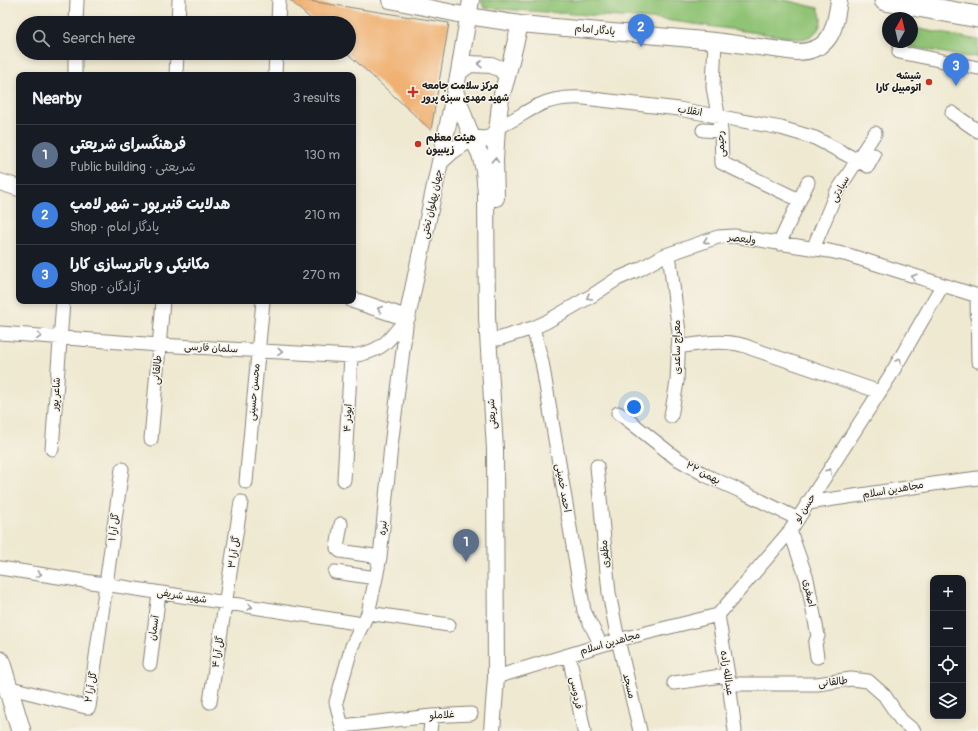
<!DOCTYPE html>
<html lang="en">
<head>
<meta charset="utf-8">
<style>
  body { margin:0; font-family:Pangolin,"Playpen Sans Arabic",sans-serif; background:#242831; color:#f1f3f6 }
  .controls { position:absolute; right:12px; bottom:12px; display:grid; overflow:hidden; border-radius:8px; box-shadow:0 2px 6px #0003 }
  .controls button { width:36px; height:36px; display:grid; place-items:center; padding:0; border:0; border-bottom:1px solid #363941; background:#171b24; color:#f1f3f6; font:20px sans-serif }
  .compass { position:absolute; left:882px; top:12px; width:36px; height:36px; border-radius:50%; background:#171b24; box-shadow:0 2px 6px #0003; rotate:8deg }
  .you { position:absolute; left:634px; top:407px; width:14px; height:14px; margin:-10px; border:3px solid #fff; border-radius:50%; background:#1a73e8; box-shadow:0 0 0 6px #1a73e833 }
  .badge { display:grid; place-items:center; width:26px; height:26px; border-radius:50%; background:#d93025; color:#fff; font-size:13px; font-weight:700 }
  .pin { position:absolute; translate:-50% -33px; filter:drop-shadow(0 1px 2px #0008) }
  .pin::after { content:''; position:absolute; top:21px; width:14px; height:12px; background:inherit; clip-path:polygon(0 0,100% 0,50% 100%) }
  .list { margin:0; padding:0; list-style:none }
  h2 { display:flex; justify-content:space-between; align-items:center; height:52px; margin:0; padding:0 16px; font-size:17px }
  h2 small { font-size:13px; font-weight:400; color:#9ea1a6 }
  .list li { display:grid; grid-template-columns:26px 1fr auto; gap:12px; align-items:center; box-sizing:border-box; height:60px; padding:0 16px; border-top:1px solid #363941 }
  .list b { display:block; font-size:15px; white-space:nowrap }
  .list p { margin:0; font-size:13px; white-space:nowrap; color:#9ea1a6 }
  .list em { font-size:13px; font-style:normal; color:#9ea1a6 }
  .icon { flex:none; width:22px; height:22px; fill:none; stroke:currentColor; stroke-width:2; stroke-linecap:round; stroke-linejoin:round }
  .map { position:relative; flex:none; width:978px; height:731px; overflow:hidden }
  .search { position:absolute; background:#171b24; box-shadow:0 2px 6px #0003; left:16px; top:16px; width:340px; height:44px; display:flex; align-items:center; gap:10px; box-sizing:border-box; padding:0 14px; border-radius:22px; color:#9ea1a6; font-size:15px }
  .panel { position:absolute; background:#171b24; box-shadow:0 2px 6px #0003; left:16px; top:72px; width:340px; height:232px; border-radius:8px }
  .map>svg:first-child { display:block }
  .green { fill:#90c375; stroke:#567048 }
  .building { fill:#f0b071 }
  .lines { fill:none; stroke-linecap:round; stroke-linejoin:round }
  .minor-casing { stroke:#868276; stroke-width:15 }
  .tertiary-casing { stroke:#868276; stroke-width:18 }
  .secondary-casing { stroke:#868276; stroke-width:21 }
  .primary-casing { stroke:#868276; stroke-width:23 }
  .minor { stroke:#fff; stroke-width:13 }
  .tertiary { stroke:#fff; stroke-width:16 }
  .secondary { stroke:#fff; stroke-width:19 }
  .primary { stroke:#fff; stroke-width:21 }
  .oneway { stroke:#999 }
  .poi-dot { fill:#c8321e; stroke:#f7f3e8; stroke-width:1.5 }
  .labels { text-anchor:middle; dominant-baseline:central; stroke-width:3; stroke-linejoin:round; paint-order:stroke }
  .street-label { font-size:10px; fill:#1c1c1c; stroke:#f7f3e8 }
  .poi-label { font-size:10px; font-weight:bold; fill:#1c1c1c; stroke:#f7f3e8; text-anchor:start }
</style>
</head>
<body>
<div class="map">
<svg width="978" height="731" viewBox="0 0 978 731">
  <rect width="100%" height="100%" fill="#f7f3e8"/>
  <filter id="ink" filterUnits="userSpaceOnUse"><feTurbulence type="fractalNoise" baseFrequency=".025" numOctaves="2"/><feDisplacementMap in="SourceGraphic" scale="8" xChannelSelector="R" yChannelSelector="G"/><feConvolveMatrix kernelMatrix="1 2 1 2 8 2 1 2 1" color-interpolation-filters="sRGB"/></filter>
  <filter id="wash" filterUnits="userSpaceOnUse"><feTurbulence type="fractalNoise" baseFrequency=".012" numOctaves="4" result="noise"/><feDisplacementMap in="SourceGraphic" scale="16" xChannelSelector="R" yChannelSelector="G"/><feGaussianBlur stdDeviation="0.9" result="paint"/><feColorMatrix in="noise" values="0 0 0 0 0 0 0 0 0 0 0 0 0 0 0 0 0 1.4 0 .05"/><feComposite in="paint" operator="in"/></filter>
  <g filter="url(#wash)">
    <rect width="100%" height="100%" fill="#efe9d1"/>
    <path class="green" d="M481,0H785L818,8C826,24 817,37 801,39L665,20L484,8Z
      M914,28L978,40V56L968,57L910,47Z"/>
    <g id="blocks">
      <path class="building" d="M290,0H303L449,23L431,130L347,53H349V23H315Z"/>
    </g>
  </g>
  <g filter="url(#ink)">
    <use href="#blocks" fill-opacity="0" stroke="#868276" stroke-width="1"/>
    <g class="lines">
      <g class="minor-casing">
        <path id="minor" d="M76,23L77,0
          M178,23L179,0
          M278,23L279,0
          M715,41L713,87L721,131L722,163L799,200
          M901,42L899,52L978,68
          M75,75V53
          M176,75L177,53
          M275,75L276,53
          M952,113L978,131
          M497,127C512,122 523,113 537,106C551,99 568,97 584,98L679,109L781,128L815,138L868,166L874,155
          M703,130L721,131
          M779,244L808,182
          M813,249L836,193L875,133
          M669,254L679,332L677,382L671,416
          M977,296L978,361
          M533,328L542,362L584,611L601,645
          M0,333L159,345L351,356C383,352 388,341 407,318
          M498,339L533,328L546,322L593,295L617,279L640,269L663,256L718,237L734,236L829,251L848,255L978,296
          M678,347C704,343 729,338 753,349L880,392
          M618,413L623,416L676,458L707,476L745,493L798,519
          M151,439L163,301
          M52,449L63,301
          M597,466L609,593L618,640L640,731
          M344,480L351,356
          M246,482L263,301
          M807,503C864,495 921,485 978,478
          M341,524L337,548L340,551L380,557
          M790,531L807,579L818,636L815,644L817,657
          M0,568L363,624
          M335,572L376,578
          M368,613L449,625
          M718,615L790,531L890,376L942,286
          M718,615L728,675L735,731
          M569,655L584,731
          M150,664L159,593
          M496,677L618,640L718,615
          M674,683L728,675
          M729,684H817L851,679L868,681L884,695L901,720L914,731
          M7,687L86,707H89L122,469
          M210,702L241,502
          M342,726L432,716L471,714
          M343,731L336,702L352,646L368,613L376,578L380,557L391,446L407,318
          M430,731L432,716"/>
      </g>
      <g class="tertiary-casing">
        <path id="tertiary" d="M390,0L468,16L520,24L715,41L796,52C831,52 835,29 839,0
          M459,72L471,0
          M507,77L520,24
          M441,161L452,151L472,138L480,154L484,170L486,194L487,318L495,449L496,677L492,731
          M0,182L19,188
          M496,198L495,161L497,127
          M353,300L407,318L459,72L470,64L491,65L501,69L507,77C504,87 501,96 500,105C498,115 500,128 493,136C488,141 478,139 472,138L455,91"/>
      </g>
      <g class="secondary-casing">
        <path id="secondary" d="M0,661L21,731"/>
      </g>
      <g class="primary-casing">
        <path id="primary" d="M885,0L978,17"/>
      </g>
      <use href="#minor" class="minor"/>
      <use href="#tertiary" class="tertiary"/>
      <use href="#secondary" class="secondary"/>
      <use href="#primary" class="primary"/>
    </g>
    <defs><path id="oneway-chevron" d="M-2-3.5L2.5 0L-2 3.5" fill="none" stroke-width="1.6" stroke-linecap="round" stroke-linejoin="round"/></defs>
    <g class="oneway">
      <use href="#oneway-chevron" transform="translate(480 64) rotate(-179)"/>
      <use href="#oneway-chevron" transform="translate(495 160) rotate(-88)"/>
      <use href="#oneway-chevron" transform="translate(706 241) rotate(161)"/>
      <use href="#oneway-chevron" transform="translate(914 277) rotate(-162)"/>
      <use href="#oneway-chevron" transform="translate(589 297) rotate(150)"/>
      <use href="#oneway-chevron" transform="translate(380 309) rotate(-161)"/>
      <use href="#oneway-chevron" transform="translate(39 336) rotate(5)"/>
      <use href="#oneway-chevron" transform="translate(280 352) rotate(3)"/>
      <use href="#oneway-chevron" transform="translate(899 361) rotate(-60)"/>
      <use href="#oneway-chevron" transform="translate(829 471) rotate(-57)"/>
      <use href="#oneway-chevron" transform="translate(39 574) rotate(9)"/>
      <use href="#oneway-chevron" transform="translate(250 607) rotate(9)"/>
    </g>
  </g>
  <g class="poi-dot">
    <circle cx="929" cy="82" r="4"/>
    <path d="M411 86h4v4h4v4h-4v4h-4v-4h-4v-4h4z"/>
    <circle cx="418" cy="144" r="4"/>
  </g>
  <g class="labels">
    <g class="street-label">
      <text transform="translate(595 30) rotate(5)">یادگار امام</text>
      <text transform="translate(690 111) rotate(9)">انقلاب</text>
      <text transform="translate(721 144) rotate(-93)">رحیمی</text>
      <text transform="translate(840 189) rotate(-61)">سیادتی</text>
      <text transform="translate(432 204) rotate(-78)">جهان پهلوان تختی</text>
      <text transform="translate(742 239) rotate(7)">ولیعصر</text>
      <text transform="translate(677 347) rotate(-90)">معراج ساعدی</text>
      <text transform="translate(211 348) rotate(3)">سلمان فارسی</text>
      <text transform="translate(157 370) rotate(-85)">طالقانی</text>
      <text transform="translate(254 392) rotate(-85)">محسن حسینی</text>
      <text transform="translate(56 394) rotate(-86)">شاعر پور</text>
      <text transform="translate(492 414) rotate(-94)">شریعتی</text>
      <text transform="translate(348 418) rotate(-87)">ابوذر ۴</text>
      <text transform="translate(703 473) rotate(28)">۲۲ بهمن</text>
      <text transform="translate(563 488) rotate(80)">احمد خمینی</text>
      <text transform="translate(893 490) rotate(-10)">مجاهدین اسلام</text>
      <text transform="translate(805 508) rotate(-57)">حسن لو</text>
      <text transform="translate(114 527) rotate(-82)">گل آرا ۱</text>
      <text transform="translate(383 528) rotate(-84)">نبره</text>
      <text transform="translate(234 552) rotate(-82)">گل آرا ۳</text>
      <text transform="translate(605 554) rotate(-95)">مظفری</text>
      <text transform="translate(809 593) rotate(78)">اصغری</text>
      <text transform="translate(182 596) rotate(9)">شهید شریفی</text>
      <text transform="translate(154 628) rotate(-82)">آسمان</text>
      <text transform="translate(610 643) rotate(-16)">مجاهدین اسلام</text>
      <text transform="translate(218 652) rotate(-81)">گل آرا ۴</text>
      <text transform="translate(727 673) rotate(82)">عبدالله زاده</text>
      <text transform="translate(833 682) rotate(-6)">طالقانی</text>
      <text transform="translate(629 686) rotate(76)">مسجد</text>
      <text transform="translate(91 687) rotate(-80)">گل آرا ۲</text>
      <text transform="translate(576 693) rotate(80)">فردوسی</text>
      <text transform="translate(442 715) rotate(-3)">غلاملو</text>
    </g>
    <g class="poi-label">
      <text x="921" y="76" text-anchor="end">شیشه<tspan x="921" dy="12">اتومبیل کارا</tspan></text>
      <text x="422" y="86">مرکز سلامت جامعه<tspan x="422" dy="12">شهید مهدی سبزه پرور</tspan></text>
      <text x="426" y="138">هیئت معظم<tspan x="426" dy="12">زینبیون</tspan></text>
    </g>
  </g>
</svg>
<div class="controls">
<button>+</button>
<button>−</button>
<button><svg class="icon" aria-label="locate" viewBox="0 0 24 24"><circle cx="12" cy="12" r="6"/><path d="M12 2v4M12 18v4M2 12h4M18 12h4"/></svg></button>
<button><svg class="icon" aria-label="layers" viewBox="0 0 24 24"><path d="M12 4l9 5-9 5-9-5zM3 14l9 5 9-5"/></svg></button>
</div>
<svg class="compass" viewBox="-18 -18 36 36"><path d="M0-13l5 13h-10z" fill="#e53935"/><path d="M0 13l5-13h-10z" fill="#9ea1a6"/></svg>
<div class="you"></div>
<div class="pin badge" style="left:466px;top:562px;background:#5c6f8a">1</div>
<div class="pin badge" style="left:641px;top:47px;background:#3f7fe0">2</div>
<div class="pin badge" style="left:956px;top:86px;background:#3f7fe0">3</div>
<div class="search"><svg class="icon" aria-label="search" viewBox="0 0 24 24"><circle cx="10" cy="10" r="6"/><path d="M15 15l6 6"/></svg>Search here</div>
<section class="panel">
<h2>Nearby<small>3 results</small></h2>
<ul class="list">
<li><span class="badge" style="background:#5c6f8a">1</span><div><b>فرهنگسرای شریعتی</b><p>Public building · شریعتی</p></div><em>130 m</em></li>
<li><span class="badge" style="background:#3f7fe0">2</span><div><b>هدلایت قنبرپور - شهر لامپ</b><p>Shop · یادگار امام</p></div><em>210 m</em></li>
<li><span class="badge" style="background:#3f7fe0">3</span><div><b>مکانیکی و باتریسازی کارا</b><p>Shop · آزادگان</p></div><em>270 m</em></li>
</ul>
</section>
</div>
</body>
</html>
